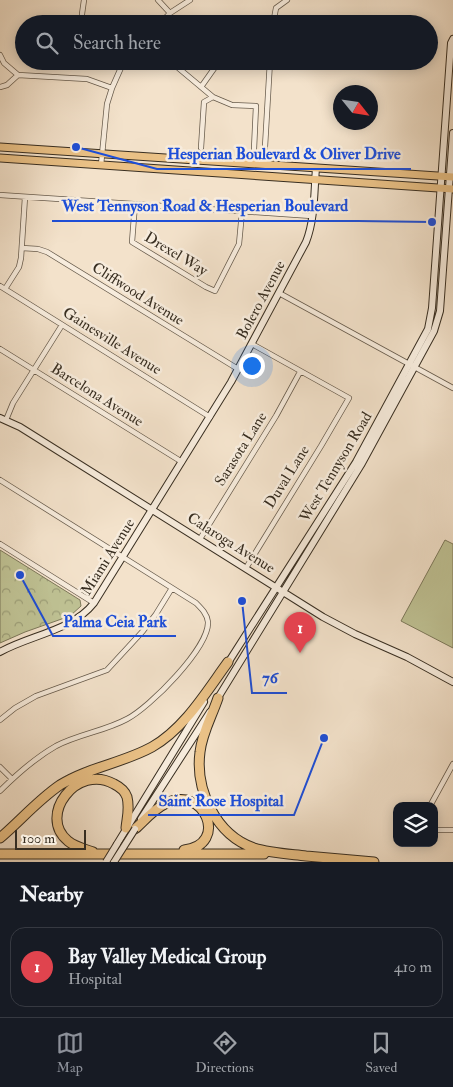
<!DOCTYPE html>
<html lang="en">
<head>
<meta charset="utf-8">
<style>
  body { margin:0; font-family:"IM FELL Double Pica",serif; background:#20242c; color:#f1f3f6 }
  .controls { position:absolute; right:15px; bottom:15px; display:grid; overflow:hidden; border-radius:10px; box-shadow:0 2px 12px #0003 }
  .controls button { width:45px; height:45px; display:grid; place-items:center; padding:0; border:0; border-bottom:1px solid #363941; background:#171b24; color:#f1f3f6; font:25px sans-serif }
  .compass { position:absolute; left:333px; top:85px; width:45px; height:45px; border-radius:50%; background:#171b24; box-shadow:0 2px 12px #0003; rotate:120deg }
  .scale { position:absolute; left:15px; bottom:12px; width:71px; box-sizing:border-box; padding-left:5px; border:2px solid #382e21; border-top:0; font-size:14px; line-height:18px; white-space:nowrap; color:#382e21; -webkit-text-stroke:4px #f7ecdd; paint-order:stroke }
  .you { position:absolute; left:251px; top:365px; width:18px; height:18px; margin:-12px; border:4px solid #fff; border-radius:50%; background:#1a73e8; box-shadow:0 0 0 8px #1a73e833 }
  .badge { display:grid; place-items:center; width:32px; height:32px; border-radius:50%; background:#8c9099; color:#fff; font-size:16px; font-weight:700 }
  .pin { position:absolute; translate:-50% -41px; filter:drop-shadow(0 1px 2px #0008) }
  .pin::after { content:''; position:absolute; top:26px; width:18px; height:15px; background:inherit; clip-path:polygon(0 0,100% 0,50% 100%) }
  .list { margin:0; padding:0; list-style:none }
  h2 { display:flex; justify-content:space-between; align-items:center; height:65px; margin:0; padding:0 20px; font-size:21px }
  h2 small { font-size:16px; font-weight:400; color:#9ea1a6 }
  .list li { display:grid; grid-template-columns:32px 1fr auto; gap:15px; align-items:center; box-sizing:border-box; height:80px; margin:0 10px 10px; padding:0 10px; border:1px solid #363941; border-radius:15px }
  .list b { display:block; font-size:19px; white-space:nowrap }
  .list p { margin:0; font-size:16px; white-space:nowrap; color:#9ea1a6 }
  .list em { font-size:16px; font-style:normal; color:#9ea1a6 }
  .icon { flex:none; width:28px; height:28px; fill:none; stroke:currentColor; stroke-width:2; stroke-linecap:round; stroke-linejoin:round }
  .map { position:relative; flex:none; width:453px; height:862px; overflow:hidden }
  .search { position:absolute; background:#171b24; box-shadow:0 2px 12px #0003; left:15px; right:15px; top:15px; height:55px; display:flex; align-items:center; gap:12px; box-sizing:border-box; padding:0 18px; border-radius:28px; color:#9ea1a6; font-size:19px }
  .sheet { height:155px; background:#171b24 }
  nav { display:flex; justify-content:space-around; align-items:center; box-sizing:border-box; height:70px; border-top:1px solid #363941; background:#171b24; font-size:14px; color:#9ea1a6 }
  nav a { display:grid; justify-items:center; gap:2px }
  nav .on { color:#8c9099 }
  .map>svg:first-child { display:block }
  .grass { fill:#bfc294; stroke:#7c785a }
  .park { fill:url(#park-crowns); stroke:#7c785a }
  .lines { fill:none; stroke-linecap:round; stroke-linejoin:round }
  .street-casing { stroke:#675b4c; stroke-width:6 }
  .secondary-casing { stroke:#382e21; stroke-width:8 }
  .primary-casing { stroke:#382e21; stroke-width:9 }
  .highway-casing { stroke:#382e21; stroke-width:11 }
  .street { stroke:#f7ecdd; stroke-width:4.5 }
  .secondary { stroke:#f7ecdd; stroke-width:6 }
  .primary { stroke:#eac186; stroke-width:7 }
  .highway { stroke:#eac186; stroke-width:9 }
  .secondary-bridge-casing { stroke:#382e21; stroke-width:8; stroke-linecap:butt }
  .secondary-bridge { stroke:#f7ecdd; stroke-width:6 }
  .labels { text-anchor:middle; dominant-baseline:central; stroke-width:5; stroke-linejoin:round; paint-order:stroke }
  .street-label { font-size:15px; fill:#382e21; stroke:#f7ecdd }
  .leader { fill:none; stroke:#1d4ed8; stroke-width:2 }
  .callout-dot { fill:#1d4ed8; stroke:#f7ecdd; stroke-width:2 }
  .callout-label { font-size:16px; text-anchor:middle; font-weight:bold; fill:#1d4ed8; stroke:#f7ecdd; stroke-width:5; stroke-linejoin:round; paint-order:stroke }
</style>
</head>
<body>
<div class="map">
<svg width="453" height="862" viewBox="0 0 453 862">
  <defs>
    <pattern id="park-crowns" width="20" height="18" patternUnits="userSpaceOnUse" patternTransform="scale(1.25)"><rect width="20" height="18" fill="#bfc294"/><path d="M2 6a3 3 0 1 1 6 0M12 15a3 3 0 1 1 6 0" fill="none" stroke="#9c9e78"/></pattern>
  </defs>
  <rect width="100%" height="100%" fill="#f3e2cb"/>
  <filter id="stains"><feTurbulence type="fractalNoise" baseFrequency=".004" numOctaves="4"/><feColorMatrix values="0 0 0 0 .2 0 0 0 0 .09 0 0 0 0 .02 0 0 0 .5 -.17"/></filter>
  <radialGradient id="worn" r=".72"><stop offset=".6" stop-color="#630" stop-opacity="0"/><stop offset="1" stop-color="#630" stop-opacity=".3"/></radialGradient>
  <path class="grass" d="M445,540L453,544V648L401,621Z"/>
  <path class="park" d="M0,550L80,600L81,606L70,616L25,632L0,643Z"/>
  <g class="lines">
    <g class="street-casing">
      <path id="street" d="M158,0L170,13
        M82,14L84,0
        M160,24L170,13L190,0
        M273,24L276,8L287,0
        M0,55L4,63L18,75
        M170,61L213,97L232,105L256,106L254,149
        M18,75L87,79L112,88
        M0,87L7,85L18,75
        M201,87L218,63L258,66
        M201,148L204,102L213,97
        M264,164L270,61
        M101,165L107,104L112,88L124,61
        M0,195L312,216
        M135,204L132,242L206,287L215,291L239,244L242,212
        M22,248L38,249L47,252L238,369
        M0,286L210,417
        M5,289L19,267L21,258L25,197
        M279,293L453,388
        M0,349L182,462
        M6,420L13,403L62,325
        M0,480L196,603C202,609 207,614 208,622C209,648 149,708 127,719C105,731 79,734 56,746C35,758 17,774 0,791
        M200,539L276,416L300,372
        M0,544L94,603
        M246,568L321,446L349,398L252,344
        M0,720L15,708L36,696L107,670L143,631L156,614L172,588
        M0,767L12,779
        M430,806L453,764
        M434,830H453"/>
    </g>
    <g class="secondary-casing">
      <path id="secondary" d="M0,418L20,427L323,617L355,634L407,657L453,682
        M0,652C30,635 72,631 94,603L231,382L306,242C315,219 314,192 316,168
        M226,666L356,462L428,329L432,308L451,43L453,39
        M216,701L361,465L434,331L440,311L453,133
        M141,819L210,712
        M117,844L204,702"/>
    </g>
    <g class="primary-casing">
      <path id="primary" d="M0,147L453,177
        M0,158L453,189"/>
    </g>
    <g class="highway-casing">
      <path id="highway" d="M218,698C212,716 202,733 200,752C195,790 216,835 254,848C270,853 289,854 306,856C329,858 352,860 374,862
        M135,829C144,821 154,809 165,804C204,783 230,845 184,850
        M0,838C20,821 38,800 60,785C89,767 123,763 152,747C185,728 206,692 228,662
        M93,852C85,849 75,847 68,841C37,816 77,763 114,784C120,787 125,791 127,797C130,809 127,817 126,828
        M0,854H264"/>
    </g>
    <use href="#street" class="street"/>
    <use href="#secondary" class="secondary"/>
    <use href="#primary" class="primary"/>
    <use href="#highway" class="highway"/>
    <g class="secondary-bridge-casing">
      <path id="secondary-bridge" d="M106,862L117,844
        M114,862L135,829"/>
    </g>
    <use href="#secondary-bridge" class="secondary-bridge"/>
  </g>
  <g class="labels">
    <g class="street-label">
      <text transform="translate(176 254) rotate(31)">Drexel Way</text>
      <text transform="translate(138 294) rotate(32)">Cliffwood Avenue</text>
      <text transform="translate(261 300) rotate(-62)">Bolero Avenue</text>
      <text transform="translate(112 341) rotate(32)">Gainesville Avenue</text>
      <text transform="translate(97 395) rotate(32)">Barcelona Avenue</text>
      <text transform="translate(241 449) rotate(-58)">Sarasota Lane</text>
      <text transform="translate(336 467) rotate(-59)">West Tennyson Road</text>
      <text transform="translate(287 477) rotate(-58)">Duval Lane</text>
      <text transform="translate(231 543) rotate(32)">Calaroga Avenue</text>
      <text transform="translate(108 557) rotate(-58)">Miami Avenue</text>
    </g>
  </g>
  <path class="leader" d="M76 147L157 169H411M432 222L358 221H52M20 575L53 636H176M242 601L252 693H287M324 738L294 815H148"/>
  <g class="callout-dot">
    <circle cx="76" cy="147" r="5"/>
    <circle cx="432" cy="222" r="5"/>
    <circle cx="20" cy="575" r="5"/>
    <circle cx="242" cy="601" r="5"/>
    <circle cx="324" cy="738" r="5"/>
  </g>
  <g class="callout-label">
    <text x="284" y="159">Hesperian Boulevard &amp; Oliver Drive</text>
    <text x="205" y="211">West Tennyson Road &amp; Hesperian Boulevard</text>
    <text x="115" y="627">Palma Ceia Park</text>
    <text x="270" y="683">76</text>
    <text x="221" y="806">Saint Rose Hospital</text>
  </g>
  <rect width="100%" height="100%" filter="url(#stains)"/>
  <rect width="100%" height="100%" fill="url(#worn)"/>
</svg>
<div class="controls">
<button><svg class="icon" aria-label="layers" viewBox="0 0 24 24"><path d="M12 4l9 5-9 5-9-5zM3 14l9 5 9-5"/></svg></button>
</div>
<svg class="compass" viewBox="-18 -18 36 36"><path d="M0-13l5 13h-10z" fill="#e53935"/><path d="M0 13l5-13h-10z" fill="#9ea1a6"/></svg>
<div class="scale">100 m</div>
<div class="you"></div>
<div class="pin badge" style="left:300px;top:653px;background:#e0444e">1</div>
<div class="search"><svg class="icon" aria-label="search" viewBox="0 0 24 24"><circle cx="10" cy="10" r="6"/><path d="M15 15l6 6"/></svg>Search here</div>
</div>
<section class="sheet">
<h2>Nearby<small></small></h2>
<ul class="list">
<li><span class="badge" style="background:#e0444e">1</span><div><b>Bay Valley Medical Group</b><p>Hospital</p></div><em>410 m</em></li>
</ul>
</section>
<nav>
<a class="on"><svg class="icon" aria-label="map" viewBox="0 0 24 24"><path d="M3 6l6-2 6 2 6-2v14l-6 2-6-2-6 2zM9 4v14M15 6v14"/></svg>Map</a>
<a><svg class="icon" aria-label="directions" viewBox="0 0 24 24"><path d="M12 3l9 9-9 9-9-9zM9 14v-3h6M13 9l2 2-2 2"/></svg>Directions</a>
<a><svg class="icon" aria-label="saved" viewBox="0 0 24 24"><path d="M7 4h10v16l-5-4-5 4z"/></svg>Saved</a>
</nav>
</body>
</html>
